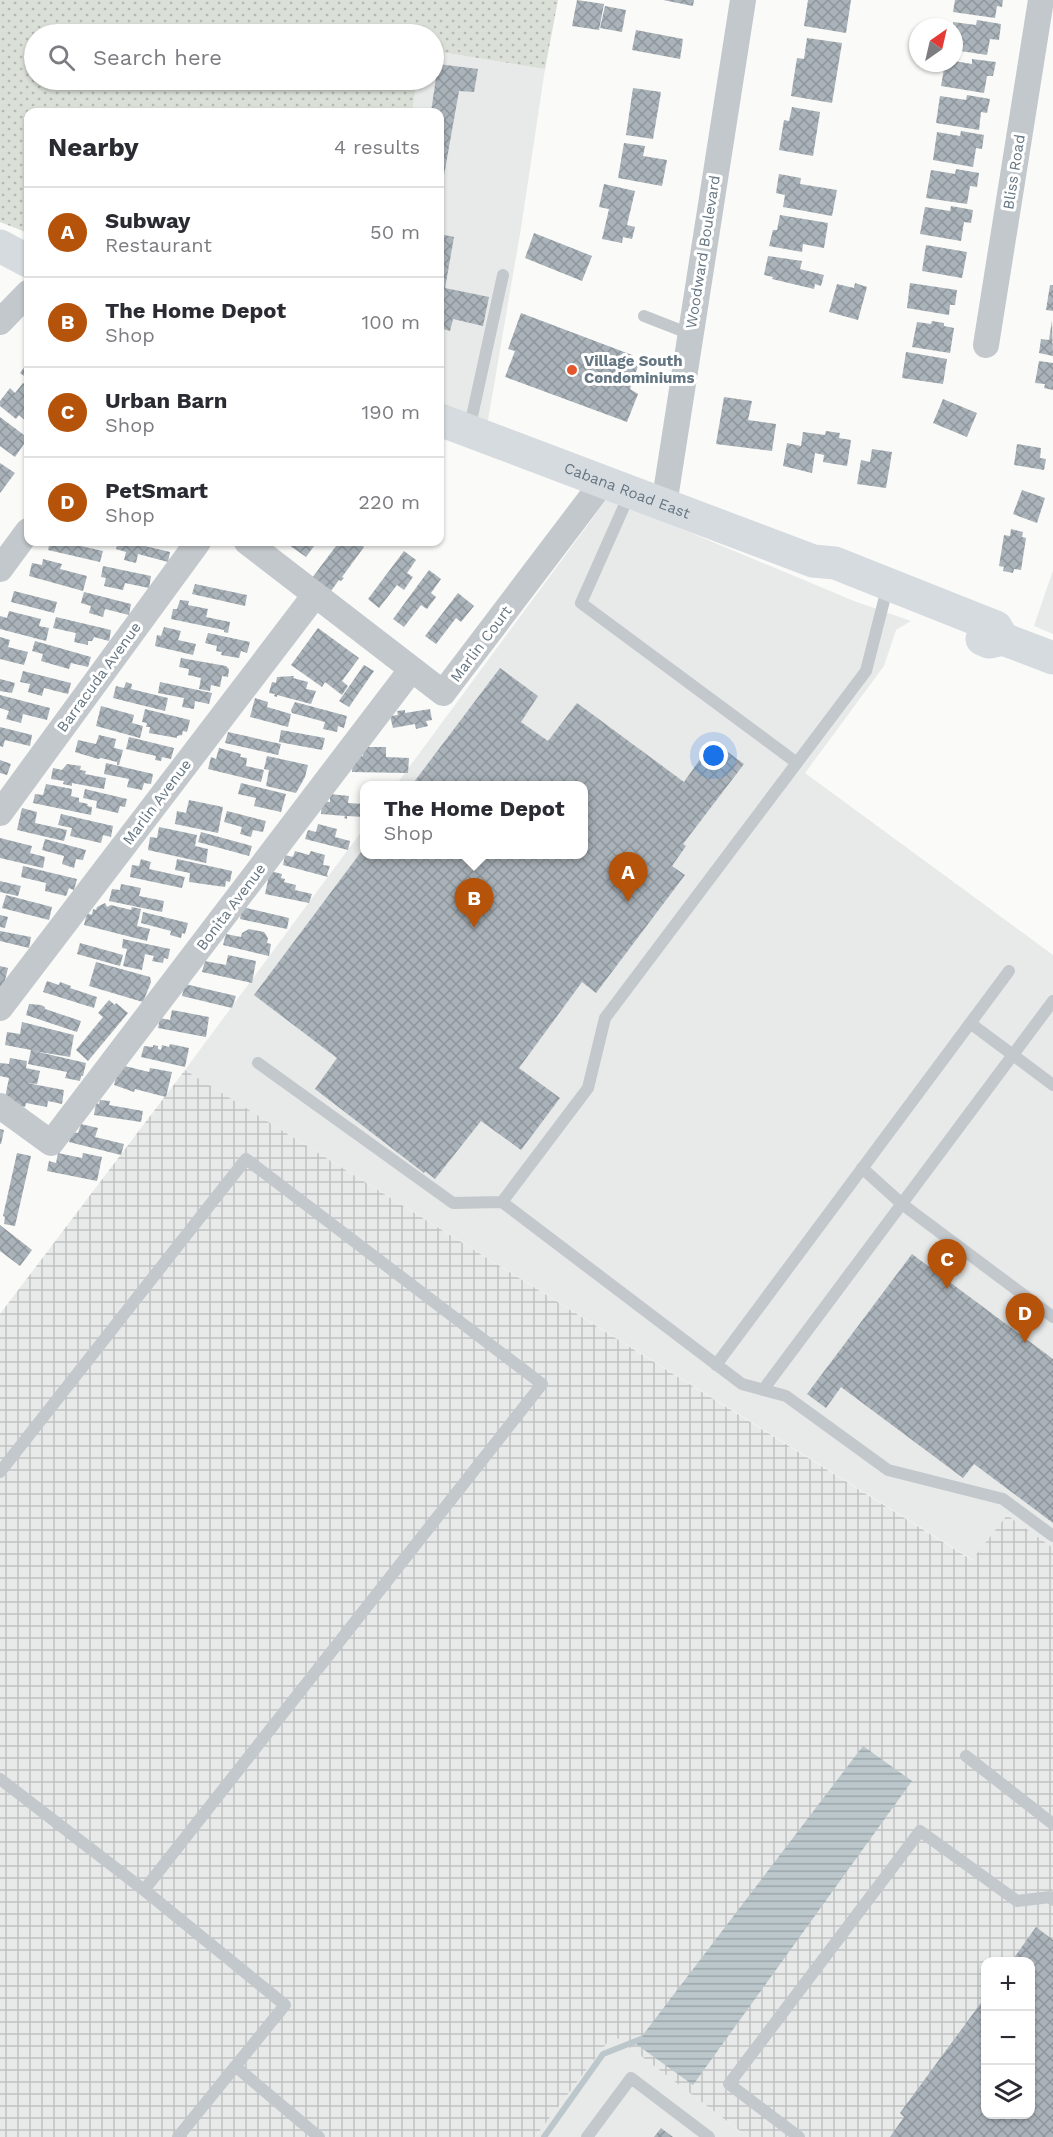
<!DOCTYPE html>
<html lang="en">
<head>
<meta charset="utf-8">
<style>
  body { margin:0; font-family:"Work Sans",sans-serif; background:#f7f7f7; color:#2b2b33 }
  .controls { position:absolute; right:18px; bottom:18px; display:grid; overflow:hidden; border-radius:12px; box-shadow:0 2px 4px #0004 }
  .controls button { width:54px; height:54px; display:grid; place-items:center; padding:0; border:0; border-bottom:2px solid #e1e1e2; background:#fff; color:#2b2b33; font:30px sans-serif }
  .compass { position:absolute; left:909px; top:18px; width:54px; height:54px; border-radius:50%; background:#fff; box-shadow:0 2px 4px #0004; rotate:34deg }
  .you { position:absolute; left:714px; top:756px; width:21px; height:21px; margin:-15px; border:4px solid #fff; border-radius:50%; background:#1a73e8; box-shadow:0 0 0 9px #1a73e833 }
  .badge { display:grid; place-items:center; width:39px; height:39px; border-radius:50%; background:#b45309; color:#fff; font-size:20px; font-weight:700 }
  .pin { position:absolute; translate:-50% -50px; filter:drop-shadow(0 2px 3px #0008) }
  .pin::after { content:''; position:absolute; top:32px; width:21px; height:18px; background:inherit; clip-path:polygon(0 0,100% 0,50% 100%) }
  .popup { position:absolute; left:360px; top:781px; width:228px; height:78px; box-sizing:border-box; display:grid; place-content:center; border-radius:12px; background:#fff; filter:drop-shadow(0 2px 4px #0005); font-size:20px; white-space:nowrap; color:#7c7c81 }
  .popup b { font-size:22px; color:#2b2b33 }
  .popup::after { content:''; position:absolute; left:50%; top:100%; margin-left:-12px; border:12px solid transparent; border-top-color:#fff }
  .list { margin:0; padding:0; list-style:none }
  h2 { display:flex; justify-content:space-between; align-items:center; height:78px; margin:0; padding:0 24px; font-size:26px }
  h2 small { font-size:20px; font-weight:400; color:#7c7c81 }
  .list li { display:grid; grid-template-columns:39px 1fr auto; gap:18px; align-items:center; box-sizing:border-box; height:90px; padding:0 24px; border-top:2px solid #e1e1e2 }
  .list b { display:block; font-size:22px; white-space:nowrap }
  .list p { margin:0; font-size:20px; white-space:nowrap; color:#7c7c81 }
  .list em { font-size:20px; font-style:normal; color:#7c7c81 }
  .icon { flex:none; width:33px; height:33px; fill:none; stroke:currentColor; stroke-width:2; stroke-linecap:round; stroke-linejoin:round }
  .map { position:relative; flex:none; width:1053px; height:2137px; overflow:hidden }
  .search { position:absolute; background:#fff; box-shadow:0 2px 4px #0004; left:24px; top:24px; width:420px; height:66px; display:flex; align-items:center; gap:15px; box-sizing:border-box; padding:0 21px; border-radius:33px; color:#7c7c81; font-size:22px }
  .panel { position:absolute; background:#fff; box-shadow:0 2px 4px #0004; left:24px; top:108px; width:420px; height:438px; border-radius:12px }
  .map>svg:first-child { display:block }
  .built { fill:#e8e9e9 }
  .industrial { fill:url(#industrial-grid); fill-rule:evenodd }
  .park { fill:url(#park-dots) }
  .water { fill:url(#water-rules) }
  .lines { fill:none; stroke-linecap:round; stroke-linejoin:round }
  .stream { stroke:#bbc7cb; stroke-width:6 }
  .building { fill:url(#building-cross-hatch) }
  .service { stroke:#c3c8cc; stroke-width:12 }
  .minor { stroke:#c3c8cc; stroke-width:26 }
  .secondary { stroke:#d6dbdf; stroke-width:33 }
  .poi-dot { fill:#e4572e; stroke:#fff; stroke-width:2 }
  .labels { text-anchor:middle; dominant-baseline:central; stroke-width:6; stroke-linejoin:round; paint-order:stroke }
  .street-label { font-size:15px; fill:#657683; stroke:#fff }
  .poi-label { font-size:15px; font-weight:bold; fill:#657683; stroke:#fff; text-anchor:start }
</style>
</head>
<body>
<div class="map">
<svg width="1053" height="2137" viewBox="0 0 1053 2137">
  <defs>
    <pattern id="industrial-grid" width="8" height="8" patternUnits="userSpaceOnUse" patternTransform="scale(1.5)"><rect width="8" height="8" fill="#e8e9e9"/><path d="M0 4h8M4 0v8" fill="none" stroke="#c0c1c2"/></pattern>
    <pattern id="park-dots" width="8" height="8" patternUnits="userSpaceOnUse" patternTransform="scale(1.5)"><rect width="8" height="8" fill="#dadfd7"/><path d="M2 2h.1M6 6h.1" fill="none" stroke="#b4b9b4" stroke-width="1.8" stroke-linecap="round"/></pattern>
    <pattern id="water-rules" width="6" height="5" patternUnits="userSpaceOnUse" patternTransform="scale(1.5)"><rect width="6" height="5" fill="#bbc7cb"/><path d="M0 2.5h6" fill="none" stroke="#9ca6aa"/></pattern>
    <pattern id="building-cross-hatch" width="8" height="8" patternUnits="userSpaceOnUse" patternTransform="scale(1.5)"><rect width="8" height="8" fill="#aab3b9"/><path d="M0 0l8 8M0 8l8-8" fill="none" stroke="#8e969c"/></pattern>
  </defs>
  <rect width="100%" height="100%" fill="#fafaf8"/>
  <path class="built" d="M434,51L545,69L521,228L487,426L440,409V112H412L417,80H434Z
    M606,500L660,520L854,601L911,621L896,630L884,666L805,773L1053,955V1548L1007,1515L973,1560L185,1070L364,828V854H584V786L396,785Z
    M1053,570V634L1034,626Z
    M613,2035L748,2137H535Z"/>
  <path class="industrial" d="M185,1070L972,1560L1007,1515L1053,1548V2137H748L613,2035L535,2137H0V1314ZM986,1962H1030V2114H986Z"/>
  <path class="park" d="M0,0H558L545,69L434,51V34H34V80H417L412,112H28V233L0,222Z"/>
  <path class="water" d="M863,1746L912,1781L693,2085L636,2044Z"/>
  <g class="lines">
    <path class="stream" d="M544,2137L603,2054L641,2039"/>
  </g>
  <path class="building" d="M577,0L604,4L599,30L572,26Z
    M663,0H694L693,6Z
    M808,0H851L846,33L804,26Z
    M955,0H1003L1002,7L997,6L995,18L953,12Z
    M605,6L626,10L622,32L600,28Z
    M977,20L1001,24L999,40L990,39L987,55L954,50L953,22L976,25Z
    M636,30L683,39L680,59L632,50Z
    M807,38L842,43L832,103L791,96L797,58L804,59Z
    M972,59L996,62L993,76H987L984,93L941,86L945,63H954V61L972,64Z
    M438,64L478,69L474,92L459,91L441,192L440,112H431Z
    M633,88L661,92L653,139L626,135Z
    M967,95L990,99L987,113L981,112L979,130L936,123L940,96L966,100Z
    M792,107L820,112L813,156L779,150L784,120L789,121Z
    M961,131L984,135L982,149L976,148L973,167L933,160L937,132L960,136Z
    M624,143L645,146L643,156L667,160L662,186L618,178Z
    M956,169L979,173L977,187L970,186L967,204L926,198L931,170L955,174Z
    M779,174L801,178L800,184L837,190L832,216L783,207L785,195L776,193Z
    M604,184L635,191L627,225L635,227L632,239L623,237L622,243L602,239L609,209L599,207Z
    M951,206L973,210L971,223L964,222L961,241L920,234L925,207L950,211Z
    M780,215L828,223L824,248L803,244L802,252L769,246L773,230H777Z
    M534,233L592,256L582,281L525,258Z
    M440,234L454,237L445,288L489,297L483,326L453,319L450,331L440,328Z
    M926,245L967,252L962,278L922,271Z
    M768,256L802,261L800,269L824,275L821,286L815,284L814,289L772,279L773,277L764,275Z
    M855,283L867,287L858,320L829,312L837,284L854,288Z
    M910,283L957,290L955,305H950L949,315L907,308Z
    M1050,285H1053V311L1046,310Z
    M521,313L632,355L639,363L630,389L638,394L627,422L505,377L515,351L508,349Z
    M1052,320L1053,356L1039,353L1041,339L1049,340Z
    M932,321L944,323V326L954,328L950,353L912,347L917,322L931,324Z
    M906,352L947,359L943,384L902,378Z
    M1039,361L1053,363V390L1044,388L1045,384L1035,383Z
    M28,362V379L20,373Z
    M23,383L28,387V423L19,415L16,419L0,406V401L10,388L15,393Z
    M724,397L752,401L748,420L776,424L772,451L716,444Z
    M943,399L977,413L967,437L933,423Z
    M0,417L28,438L15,457L0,446Z
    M826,431L840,433L839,438L851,440L847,466L823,462L824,455L815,453L812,473L783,466L787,443L801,446L803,432L825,435Z
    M1017,444L1041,448L1040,458L1046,459L1044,470L1014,465Z
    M872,449L892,452L886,488L857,484L861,460L870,462Z
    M0,463L15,473L0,493Z
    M1022,490L1045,498L1037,523L1013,514Z
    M1011,529L1023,532L1022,537L1026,538L1021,570L1014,569L1013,573L1003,571L1004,567L999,566L1004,535L1010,536Z
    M50,542H63L103,551L100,562L48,550Z
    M118,542H128L170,552L168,562L138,554L136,563L124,560L126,552L116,549Z
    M287,542H317L306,557L286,543Z
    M339,542H357L364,547L342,577L344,578L341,581L339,580L328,595L309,582Z
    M404,551L416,560L407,573L413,577L404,590L397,585L379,608L368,599Z
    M43,559L62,564L60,569L87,576L83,591L29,576L32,563L42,565Z
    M103,566L151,576L149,588L125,583L123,590L104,586L106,578L101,577Z
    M429,570L441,579L431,593L436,597L427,609L421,605L404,627L393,619Z
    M195,584L247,595L245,606L192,594Z
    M14,591L57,602L54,613L11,602Z
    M84,592L131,604L129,615L105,609L103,617L89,613L91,606L81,603Z
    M458,593L474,606L461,622L456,618L436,644L425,636Z
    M180,600L189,601L188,605L208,609L206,617L230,622L228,633L224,632V630L171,619L173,609H177Z
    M9,611L41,619L39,626L49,628L46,641L0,629V616L7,618Z
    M56,617L111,630L109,641L94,637L92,641H88V645L74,642L76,633L53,628Z
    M164,627L181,631L178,640L196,644L193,655L155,646L157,635L161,636Z
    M318,628L359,658L342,681L348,686L342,695L325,682L322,687L291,665Z
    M208,633L250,642L247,653L241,651L239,658L221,655L222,652L216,651L217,646L205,643Z
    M0,637L10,640L8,647L28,652L24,665L0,659Z
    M35,641L91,657L88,667L71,663L69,669L41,661L43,654L32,651Z
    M181,658L226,666L229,669L228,677L222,676L220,687L211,685L210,691L199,689L201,678L188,675L189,669L179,667Z
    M364,665L374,671L349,707L339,701Z
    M500,668L538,696L521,722L548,741L577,703L684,782L713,741L744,764L683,844L686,846L672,866L685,875L596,993L582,982L519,1068L560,1098L521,1150L481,1121L435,1179L425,1171L424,1173L315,1089L337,1058L254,995L364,848V854H584V786H411Z
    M23,671L71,683L68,694L44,688L42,696L28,692L30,684L20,682Z
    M294,676L293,678L308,682L306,689L316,691L311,704L277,695V697L274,696L275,694L269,693L272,682L276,683L277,677Z
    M0,679L15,683L12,693L0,691Z
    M126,682L132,684L131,689L168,698L165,711L113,698L116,686L124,688Z
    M160,682L212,693L209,704L195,701L194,709L182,707L184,698L158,693Z
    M0,695L50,708L47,720L23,714L21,723L6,719L9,711L0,708Z
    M255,698L268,702L267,707L291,714L288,727L250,717Z
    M295,702L347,716L344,728L338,726L337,732L323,729L325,722L292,713L291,710Z
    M101,706L134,715L132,723L143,726L140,738L96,726Z
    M145,709L190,720L187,732L183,731L182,735L177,736V738L149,733L150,727H146L147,723L142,722Z
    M430,709L432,720L426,721L428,726L416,729L415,724L393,728L390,716L398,715L397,711L405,710V713Z
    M0,727L32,735L30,746L5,740L3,747L0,746Z
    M281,730L325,738L322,750L279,742Z
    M228,732L281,744L278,755L225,743Z
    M99,735L116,739L114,748L123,750L119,765H117V762L101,758L98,759L75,752L78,740L96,744Z
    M129,737L174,748L171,759L162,757L161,761L155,760L156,756L126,749Z
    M363,747H386V757L409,758L408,773L352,772L353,756H363Z
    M219,748L241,754L240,757L247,758L246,766L264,770L261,782L208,769L211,757L216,759Z
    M267,756L308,765L305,777L296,793L266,786L269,770L264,769Z
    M0,760L11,764L7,775L0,773Z
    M106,763L153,774L151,784L144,783L142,790L127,787L129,779L104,774Z
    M67,764L81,766L80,770L86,771L85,774L106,778L104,789L72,783V786L63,784L64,781L51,779L53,768L62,770Z
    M241,783L286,794L281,812L254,806L256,798L238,794Z
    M46,784L72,789L71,796L79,798V802L88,804L87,806L92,807L91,815L33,803L35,794L43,795Z
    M85,789L127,799L125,807L120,806L118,813L96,808L97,801L83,798Z
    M330,794L349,796L348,803L364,804V817L347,816V819L344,818L345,816L321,814L322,801L330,802Z
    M189,800L223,807L218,833L175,824L177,811L186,813Z
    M22,808L37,812L35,823L67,830L64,841L17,830Z
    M227,811L266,821L263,832L253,830L251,837L240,834L242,827L224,822Z
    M61,814L113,826L111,837L103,835L101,843L70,836L72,828L58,825Z
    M318,824L337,829L335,837L350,841L348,850L305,839L308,830L316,832Z
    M159,827L197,835L195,846L208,849L206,863L148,850L150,837L157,838Z
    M201,832L252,846L249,856L198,842Z
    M0,838L32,846L30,853L45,857L43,868L0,858Z
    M45,839L86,850L83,860L76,859L74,868L62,864L64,856L42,850Z
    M295,851L309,855L311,851L325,855L323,865L330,866L327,874L328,877L283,865L285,855L293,857Z
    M141,859L151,862L149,869L185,877L182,888L130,877L132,865L139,866Z
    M177,859L232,871L230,882L226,881L225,887L189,882L190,873L175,870Z
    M23,866L77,879L74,890L69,888L66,896L45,891L46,883L21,877Z
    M270,871L282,874L281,878L285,879L284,882L296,885L295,890L312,894L309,903L265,894Z
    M0,881L21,886L18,896L0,892Z
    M121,884L141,888L139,896L164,901L162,912L109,901L112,889L120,890Z
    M6,895L52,907L49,920L2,908Z
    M105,903L107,907L111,905L131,910L132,907L141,909L137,926L150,929L147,941L84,925L87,913L92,915L93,909L96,910L97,907Z
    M242,907L289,918L287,929L240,919Z
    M143,912L188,923L185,934L182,933L181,938L170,935L171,931L141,923Z
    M0,915L8,917L5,928L0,927Z
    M249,929L264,932L268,938L267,943L271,944L269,956L223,945L226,934L241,937L242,933Z
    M0,931L31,937L29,948L0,941Z
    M123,939L170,949L168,959L164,958L163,963L152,961L154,956L145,954L142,970L123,966L127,949L122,948Z
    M80,943L123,955L120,966L77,954Z
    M228,955L256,961L252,983L202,972L205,961L226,965Z
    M96,962L150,977L151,982L143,1002L89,986Z
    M0,966L8,968L3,989L0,988Z
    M47,981L59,985L60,982L71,986L70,988L97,997L94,1008L43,992Z
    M185,984L236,996L232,1008L182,996Z
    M109,1000L115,1005L116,1003L128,1013L88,1061L76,1050L103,1017L98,1013Z
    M29,1004L41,1005L45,1007V1009L81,1021L77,1032L26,1015Z
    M172,1010L209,1017L206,1037L158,1028L160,1018L170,1020Z
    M22,1022L74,1035L70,1057L34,1051L86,1063L83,1076H81L80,1081L65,1078L67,1072L28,1064L31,1050L5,1045L7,1032L20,1034Z
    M170,1044L189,1048L185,1067L141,1057L144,1046L153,1047V1045L158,1046V1049L161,1050L162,1045L169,1047Z
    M10,1058L27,1061L26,1068L40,1071L37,1084L27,1083L64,1090L62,1104L48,1101L47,1107L26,1103L25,1107L4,1103L9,1078L0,1076V1063L9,1064Z
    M125,1066L149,1072L150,1068L172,1072L166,1097L135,1089L134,1092L114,1085L117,1073Z
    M100,1100L110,1101L109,1105L143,1111L141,1122L94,1115L96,1103L99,1104Z
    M81,1124L98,1128L95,1137L124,1144L121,1155L69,1142L71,1132L78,1133Z
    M0,1129L4,1130L1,1144H0Z
    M17,1153L31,1156L15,1226L4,1224L5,1217L3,1216Z
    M58,1153L82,1158L83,1153L102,1157L97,1181L47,1171L49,1161L56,1163Z
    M0,1225L32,1250L20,1266L0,1251Z
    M912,1254L1053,1359V1523L974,1464L963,1478L841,1387L826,1408L807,1394Z
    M1036,1927L1053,1940V2137H890L904,2117L900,2113L986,1996V2114H1030V1962H1011Z
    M661,2128L673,2137H654Z"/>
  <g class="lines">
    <path class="service" d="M644,316L690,334
      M469,430L503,275
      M630,493L581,603L797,763
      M970,1023L1053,1085
      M258,1063L453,1203L502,1202L588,1088L605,1018L866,671L888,585
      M862,1168L902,1204L1053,1317
      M502,1202L742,1384L786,1396L888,1470L1003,1499L1053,1536
      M716,1365L1009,971
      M763,1390L1053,1001
      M0,1472L246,1159L542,1384L144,1890L285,2005L178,2137
      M966,1756L1053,1824
      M0,1779L144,1890
      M235,2066L319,2137
      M587,2137L631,2078L709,2137
      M799,2137L729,2084L920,1831L1017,1901L1050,1897L1053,1900"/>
    <path class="minor" d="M0,322L28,293
      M986,345L1041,0
      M664,505L743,0
      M247,542L443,693L603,482
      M0,569L28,531
      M0,813L198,542
      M0,1008L315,595
      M0,1106L51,1143L411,670"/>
    <g class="secondary">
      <path d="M0,246L28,261"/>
      <path id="s1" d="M440,420L813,561L835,563L996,627L1003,639"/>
      <path d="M982,639L989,642L1003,639L1053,658"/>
    </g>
  </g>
  <circle class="poi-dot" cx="572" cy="370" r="6"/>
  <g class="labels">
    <g class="street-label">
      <text transform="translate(1014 172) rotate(-81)">Bliss Road</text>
      <text transform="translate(703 252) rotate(-81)">Woodward Boulevard</text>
      <text stroke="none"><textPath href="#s1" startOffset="200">Cabana Road East</textPath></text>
      <text transform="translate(481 644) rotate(-53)">Marlin Court</text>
      <text transform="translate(99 677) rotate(-54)">Barracuda Avenue</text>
      <text transform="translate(157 802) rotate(-53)">Marlin Avenue</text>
      <text transform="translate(231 907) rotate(-53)">Bonita Avenue</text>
    </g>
    <g class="poi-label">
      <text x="584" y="361">Village South<tspan x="584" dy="17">Condominiums</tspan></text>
    </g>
  </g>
</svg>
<div class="controls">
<button>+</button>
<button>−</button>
<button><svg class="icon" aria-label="layers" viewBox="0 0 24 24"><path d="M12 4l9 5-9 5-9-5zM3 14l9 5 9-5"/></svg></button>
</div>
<svg class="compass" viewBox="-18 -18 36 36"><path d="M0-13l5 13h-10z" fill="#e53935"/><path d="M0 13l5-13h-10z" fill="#7c7c81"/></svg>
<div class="you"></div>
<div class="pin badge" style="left:628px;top:902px">A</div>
<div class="pin badge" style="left:474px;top:928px">B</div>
<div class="popup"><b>The Home Depot</b>Shop</div>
<div class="pin badge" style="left:947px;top:1289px">C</div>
<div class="pin badge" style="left:1025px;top:1343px">D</div>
<div class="search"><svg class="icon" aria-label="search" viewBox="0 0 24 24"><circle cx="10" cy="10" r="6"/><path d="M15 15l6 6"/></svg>Search here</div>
<section class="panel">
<h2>Nearby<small>4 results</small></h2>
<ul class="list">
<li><span class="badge">A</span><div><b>Subway</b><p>Restaurant</p></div><em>50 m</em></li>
<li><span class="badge">B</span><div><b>The Home Depot</b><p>Shop</p></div><em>100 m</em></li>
<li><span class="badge">C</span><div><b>Urban Barn</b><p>Shop</p></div><em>190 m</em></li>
<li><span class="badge">D</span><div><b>PetSmart</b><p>Shop</p></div><em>220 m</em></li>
</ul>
</section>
</div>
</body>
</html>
